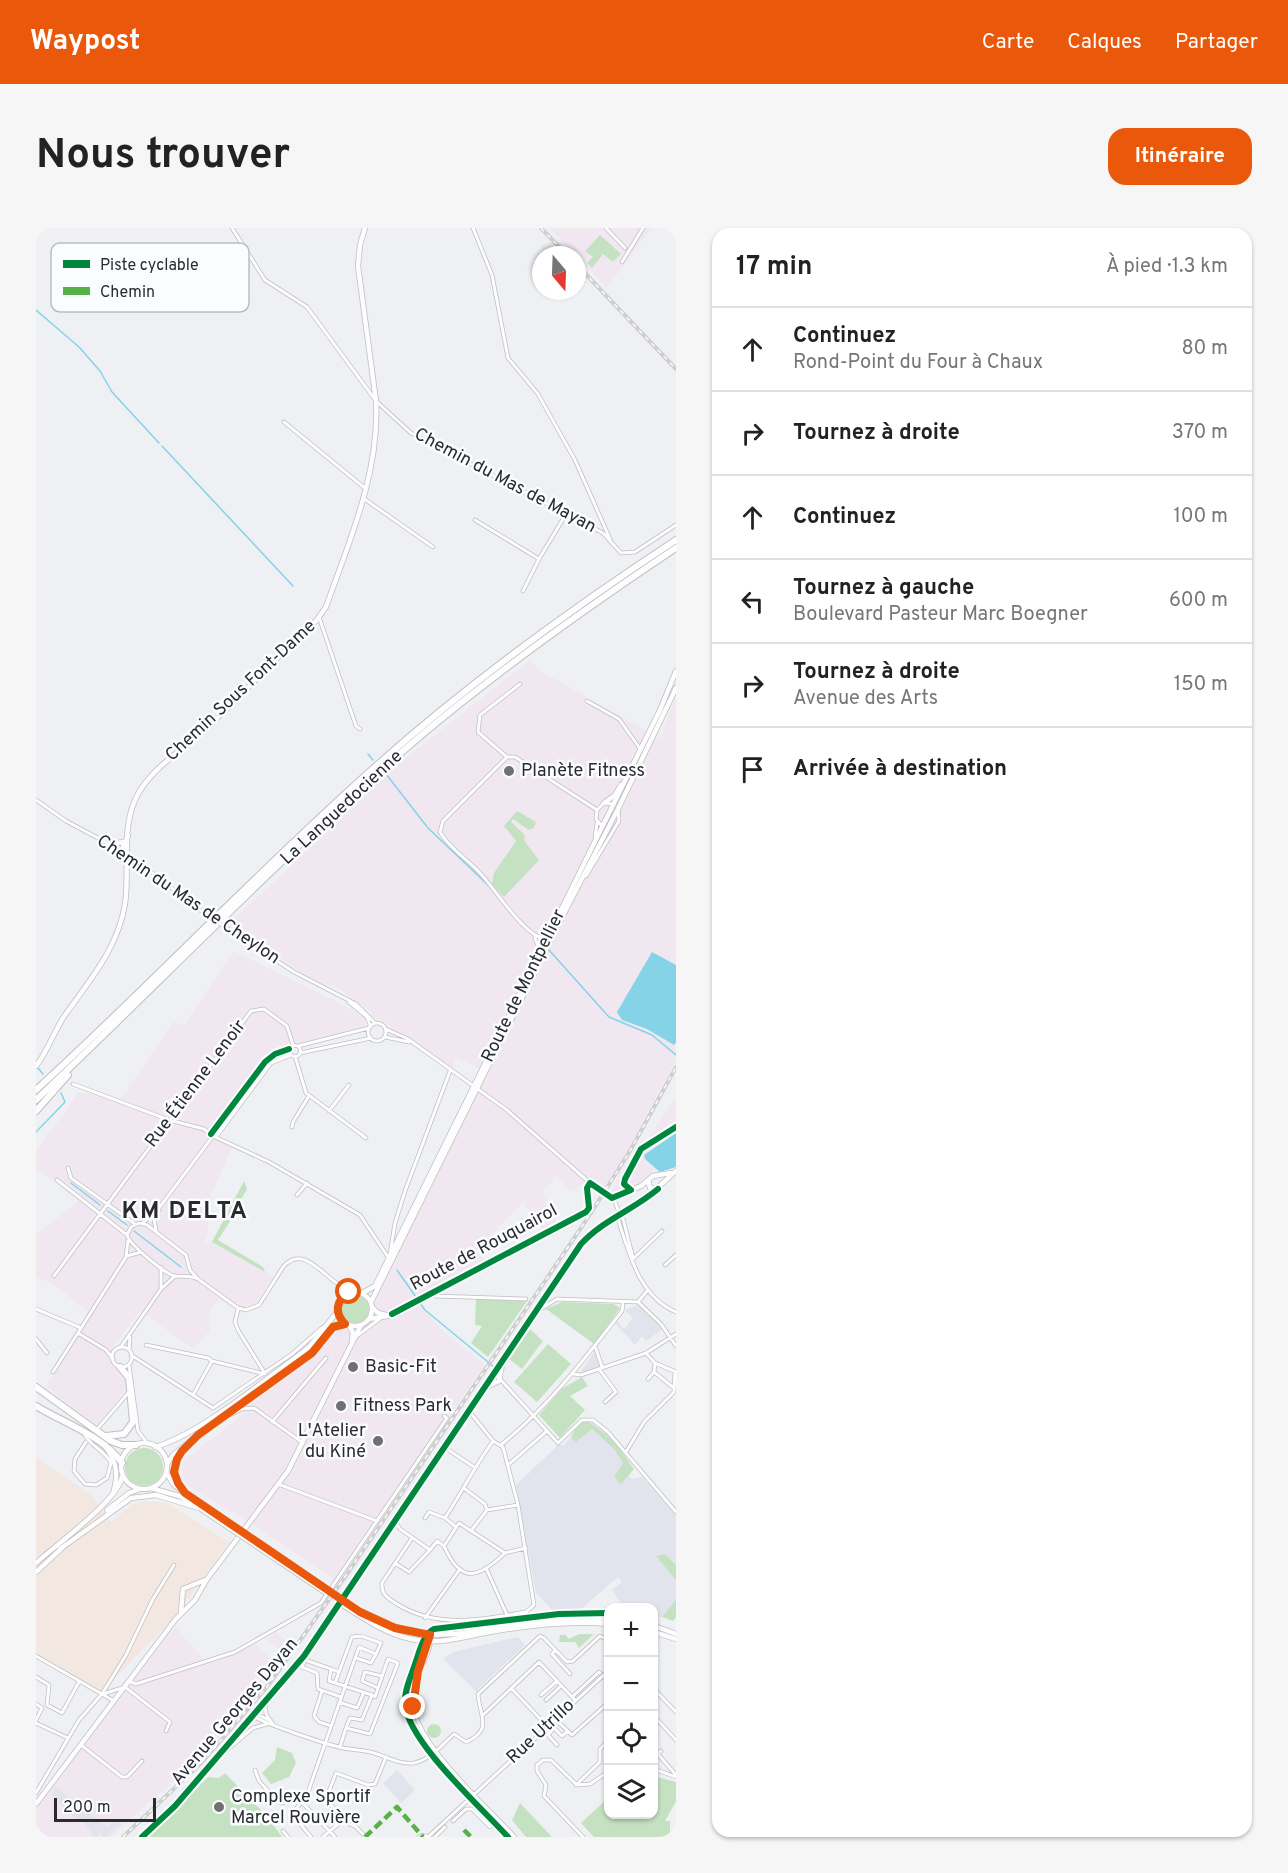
<!DOCTYPE html>
<html lang="fr">
<head>
<meta charset="utf-8">
<style>
  body { margin:0; font-family:Overpass,sans-serif; background:#f6f6f6; color:#222 }
  .controls { position:absolute; right:18px; bottom:18px; display:grid; overflow:hidden; border-radius:12px; box-shadow:0 2px 4px #0004 }
  .controls button { width:54px; height:54px; display:grid; place-items:center; padding:0; border:0; border-bottom:2px solid #e0e0e0; background:#fff; color:#222; font:30px sans-serif }
  .compass { position:absolute; left:496px; top:18px; width:54px; height:54px; border-radius:50%; background:#fff; box-shadow:0 2px 4px #0004; rotate:161deg }
  .scale { position:absolute; left:18px; bottom:15px; width:102px; box-sizing:border-box; padding-left:6px; border:3px solid #2a2b2d; border-top:0; font-size:16px; line-height:21px; white-space:nowrap; color:#2a2b2d; -webkit-text-stroke:4px #fbfcff; paint-order:stroke }
  .stop { position:absolute; width:18px; height:18px; margin:-14px; border:4px solid #ea580c; border-radius:50%; background:#fff }
  .stop.end { background:#ea580c; border-color:#fff; box-shadow:0 2px 6px #0008 }
  .list { margin:0; padding:0; list-style:none }
  h2 { display:flex; justify-content:space-between; align-items:center; height:78px; margin:0; padding:0 24px; font-size:26px }
  h2 small { font-size:20px; font-weight:400; color:#767676 }
  .list li { display:grid; grid-template-columns:39px 1fr auto; gap:18px; align-items:center; box-sizing:border-box; height:84px; padding:0 24px; border-top:2px solid #e0e0e0 }
  .list b { display:block; font-size:22px; white-space:nowrap }
  .list p { margin:0; font-size:20px; white-space:nowrap; color:#767676 }
  .list em { font-size:20px; font-style:normal; color:#767676 }
  .icon { flex:none; width:33px; height:33px; fill:none; stroke:currentColor; stroke-width:2; stroke-linecap:round; stroke-linejoin:round }
  .map { position:relative; flex:none; width:640px; height:1609px; overflow:hidden; border-radius:18px }
  header { display:flex; align-items:center; gap:36px; box-sizing:border-box; height:84px; padding:0 30px; background:#ea580c; color:#fff }
  header strong { font-size:28px }
  nav { display:flex; gap:33px; margin-inline-start:auto; font-size:21px }
  .intro { display:flex; align-items:center; justify-content:space-between; box-sizing:border-box; height:144px; padding:0 36px }
  h1 { margin:0; font-size:42px }
  .button { padding:15px 27px; border-radius:18px; background:#ea580c; color:#fff; font-size:21px; font-weight:700 }
  main { display:flex; gap:36px; padding:0 36px }
  aside { flex:1; background:#fff; border-radius:18px; box-shadow:0 2px 4px #0004 }
  .map>svg:first-child { display:block }
  .commercial { fill:#f2e8e1 }
  .industrial { fill:#f0e7f1 }
  .built { fill:#e2e4ed }
  .green { fill:#c4e2c2 }
  .water { fill:#84d3e6 }
  .lines { fill:none; stroke-linecap:round; stroke-linejoin:round }
  .stream { stroke:#84d3e6; stroke-width:1.5 }
  .street-casing { stroke:#bfbfc2; stroke-width:4.5 }
  .secondary-casing { stroke:#bfbfc2; stroke-width:6 }
  .primary-casing { stroke:#bfbfc2; stroke-width:6 }
  .highway-casing { stroke:#bfbfc2; stroke-width:8 }
  .street { stroke:#fdfdfd; stroke-width:3 }
  .secondary { stroke:#fdfdfd; stroke-width:4.5 }
  .primary { stroke:#fdfdfd; stroke-width:4.5 }
  .highway { stroke:#fdfdfd; stroke-width:6 }
  .rail-casing { stroke:#cecece; stroke-width:4 }
  .rail { stroke:#fbfcff; stroke-width:1.5; stroke-dasharray:4.5; stroke-linecap:butt }
  .street-bridge-casing { stroke:#bfbfc2; stroke-width:4.5; stroke-linecap:butt }
  .primary-bridge-casing { stroke:#bfbfc2; stroke-width:6; stroke-linecap:butt }
  .street-bridge { stroke:#fdfdfd; stroke-width:3 }
  .primary-bridge { stroke:#fdfdfd; stroke-width:4.5 }
  .quiet { stroke:#56b246; stroke-width:4.5; stroke-dasharray:9 4.5; stroke-linecap:butt }
  .cycleway-casing { stroke:#fbfcff; stroke-width:10 }
  .cycleway { stroke:#00873e; stroke-width:6 }
  .route { stroke:#ea580c; stroke-width:8 }
  .poi-dot { fill:#6f7072; stroke:#fbfcff; stroke-width:2 }
  .labels { text-anchor:middle; dominant-baseline:central; stroke-width:5; stroke-linejoin:round; paint-order:stroke }
  .street-label { font-size:18px; fill:#2a2b2d; stroke:#fbfcff }
  .poi-label { font-size:18px; fill:#2a2b2d; stroke:#fbfcff; text-anchor:start }
  .district-label { font-size:24px; font-weight:bold; letter-spacing:1.5px; fill:#2a2b2d; stroke:#fbfcff }
  .key { fill:#fbfcff; stroke:#bcbdc0; stroke-width:1.5 }
  .key-label { font-size:16px; fill:#2a2b2d }
</style>
</head>
<body>
<header>
<strong>Waypost</strong>
<nav><a>Carte</a><a>Calques</a><a>Partager</a></nav>
</header>
<div class="intro"><h1>Nous trouver</h1><a class="button">Itinéraire</a></div>
<main>
<div class="map">
<svg width="640" height="1609" viewBox="0 0 640 1609">
  <rect width="100%" height="100%" fill="#eff0f3"/>
  <path class="commercial" d="M0,1230L55,1267L75,1294L97,1276L109,1273L130,1275L193,1314L141,1387L66,1463L0,1425Z"/>
  <path class="industrial" d="M514,0H615L571,60Z
    M494,432L505,443L624,511L640,468V833L583,938L566,962L552,952L534,964L521,948L506,964L511,973L508,976L521,995L507,1002L487,974L440,1023L450,1034L378,1071L406,1102L449,1137L302,1354L218,1297L152,1258L147,1250L146,1238L151,1230L212,1183L214,1177L281,1127L300,1102L332,1098L339,1086V1071L512,724L507,710L444,841L420,829L416,842L366,806L357,803L351,794L338,790L335,784L299,758L287,756L267,746L193,696L365,534Z
    M197,723L302,774L329,790V799L249,818L231,825L173,904L196,919L173,971L172,1005L167,1019L176,1014L237,1049L218,1078L200,1083L183,1071L173,1084L174,1102L158,1121L104,1083L76,1120L92,1158L61,1197L10,1159L46,1102L51,1083L16,1055L0,1049V1007L43,973L0,940V924L43,864L84,872L137,794L148,797Z
    M640,870V935L580,968L573,966Z
    M139,1399L168,1432L180,1434L219,1416L234,1430L243,1421L231,1411L241,1404L255,1418L215,1471L167,1527L74,1609H0V1578Z"/>
  <path class="built" d="M601,1077L627,1101L610,1113L606,1108L599,1117L579,1095L581,1093L588,1101L597,1090L589,1082Z
    M559,1123L565,1138L546,1145L545,1143Z
    M547,1194L557,1195L570,1205L598,1241L593,1248L596,1251L606,1249L640,1287V1373L626,1389L618,1388V1380L588,1379L576,1362L586,1354L582,1349L544,1382L518,1384L500,1365L480,1257L522,1217H528Z
    M482,1409L489,1417L440,1463L407,1431L417,1424Z
    M361,1542L379,1562L365,1575L347,1555Z
    M20,1559L71,1599L80,1592L85,1597L70,1609H67L62,1603V1609H58L48,1594L36,1587L15,1566Z"/>
  <path class="green" d="M564,7L585,26L577,34L567,26L556,40L551,35L557,29L549,23Z
    M481,583L500,594L498,600L493,602L477,591L475,594L488,606L489,614L503,632L468,669L456,656L458,645L480,613L468,598Z
    M208,953L211,961L203,975L201,974L198,978L202,981L182,1012L227,1039L229,1044L176,1014Z
    M305 1081a14 14 0 1 1 28 0a14 14 0 1 1-28 0Z
    M440,1071L491,1073L452,1129L435,1115L446,1098L439,1097Z
    M526,1074L578,1076L584,1080L558,1116L510,1081Z
    M494,1101L507,1113L486,1141L473,1131Z
    M512,1116L535,1136L501,1174L478,1154Z
    M546,1149L552,1158L534,1168L549,1182L524,1210L503,1187L527,1160Z
    M552,1193L578,1213L598,1241L585,1256L578,1249L587,1235L578,1221L556,1201L540,1214L535,1209C539,1202 541,1194 552,1193Z
    M89 1239a19 19 0 1 1 38 0a19 19 0 1 1-38 0Z
    M629,1326L640,1337V1352L620,1328Z
    M640,1372V1389L637,1393L626,1389Z
    M544,1406H558L543,1420L539,1414H523L524,1407H530L532,1411Z
    M391 1503a7 7 0 1 1 14 0a7 7 0 1 1-14 0Z
    M241,1519L256,1525L260,1535L253,1549L235,1556L226,1545L239,1532Z
    M189,1545L230,1587L246,1609H112L172,1549L183,1550Z
    M618,1548L640,1554V1573L629,1593H634V1609H558L545,1595L572,1570V1586H618Z
    M484,1575L516,1609H490L476,1592Z"/>
  <path class="water" d="M616,724L640,737V814L638,817L611,801L586,792L581,784Z
    M640,905V939L624,944L609,931L608,927Z"/>
  <g class="lines">
    <path class="stream" d="M0,82L43,119L64,143L76,164L123,215
      M126,218L257,358
      M332,526L337,532
      M350,546L392,600L452,657
      M513,722L573,789L616,807L640,827
      M2,840L7,846
      M0,904L29,874L25,865
      M35,955L64,977
      M72,983L91,997
      M98,1003L145,1039
      M361,1042L389,1082L458,1139"/>
    <g class="street-casing">
      <path id="street" d="M196,0L229,52L271,79L340,173L375,205L567,305L585,325L599,324L640,297
        M437,0L456,47L472,130L502,166L539,232L574,311
        M570,0L589,20
        M586,34L607,0
        M248,194L330,261
        M327,270L397,319
        M439,292L503,331L530,286
        M487,363L503,331
        M283,389L320,498L324,501
        M484,456L444,487L442,504L471,529H479L561,582
        M551,473L583,491L605,522
        M471,529L407,593L404,604C413,620 432,632 444,645C461,663 486,706 510,712
        M0,572L30,593L92,626L168,685
        M566,598L560,591L561,582L568,575L578,576
        M559,609L561,595
        M550,648L583,593L582,581
        M192,701L258,744L320,776L339,795
        M499,710L504,723
        M313,774L331,789L334,797
        M332 804a9 9 0 1 1 18 0a9 9 0 1 1-18 0Z
        M350,801L372,811L471,882L554,955
        M349,809L373,814
        M253.5 823a5.5 5.5 0 1 1 11 0a5.5 5.5 0 1 1-11 0Z
        M262,818L333,800
        M264,825L335,810
        M259,828L270,865L330,910
        M37,856L133,892L168,901L177,908L233,934L324,987L352,1029
        M293,883L313,857
        M256,899L257,894L273,868
        M175,906L229,834L239,826L253,821
        M180,909L235,835L255,827
        M32,940L35,950L99,996
        M21,952L91,1007
        M261,967L271,955
        M579,974L584,987
        M586,987L597,1030
        M581,988C593,1024 602,1068 640,1084
        M107,995L123,980L177,908
        M120,1003L118,991L123,981
        M354,1026L359,995L369,963L414,843
        M91,1028L105,1024
        M598,1030L626,1003
        M629,1037L640,1027
        M18,1048L215,783L228,781L251,798L257,817
        M162,1051C153,1047 148,1049 139,1048C130,1047 93,1016 91,1007L95,999L103,995L111,997L150,1027L154,1042L162,1051L202,1080L210,1082L223,1077L247,1039C266,1017 285,1045 302,1056C307,1059 314,1061 319,1063
        M304,1057L305,1070
        M125,1059V1039
        M395,1065L399,1068L490,1071
        M602,1074L625,1096L640,1118
        M0,1081L45,1100
        M202,1081L199,1094L202,1102L228,1144
        M500,1084L521,1071L602,1074L611,1063
        M42,1105L90,1029L92,1013
        M321,1108L346,1089
        M0,1111L11,1125
        M110,1117L172,1130L176,1133
        M559,1118L566,1139
        M76 1129a10 10 0 1 1 20 0a10 10 0 1 1-20 0Z
        M84,1120L125,1061L139,1048
        M93,1122L94,1109
        M610,1125L619,1135L640,1144
        M95,1127L177,1180L256,1126L287,1099
        M93,1137L102,1203L112,1216
        M563,1141L580,1164L569,1174
        M17,1144L42,1105L70,1122L77,1131
        M618,1144L638,1160
        M537,1146L545,1147L610,1125L640,1106
        M464,1151L522,1215L546,1192H557L572,1204L640,1284
        M612,1151L618,1144L619,1135
        M157,1167L176,1133L229,1146
        M194,1187L206,1181L218,1180L267,1215
        M236,1194L290,1130
        M63,1199L93,1164
        M48,1205C53,1218 69,1222 75,1235L71,1250L60,1257L49,1256L38,1243L39,1231L50,1214
        M466,1216C513,1178 549,1130 586,1083L587,1076
        M408,1219L438,1239
        M590,1224L608,1194L638,1164L639,1144
        M472,1237L511,1203
        M242,1256L341,1293
        M429,1261L449,1276L451,1282
        M389,1290L393,1284L409,1290
        M359,1293L364,1301L394,1322L401,1313L408,1318L423,1295L469,1325L490,1320
        M420,1299L409,1290C426,1264 439,1238 457,1213
        M435,1303L451,1282L482,1277
        M376,1310L346,1355C345,1367 352,1370 361,1376C401,1401 446,1392 490,1384L498,1377L482,1277L467,1219L457,1213L433,1183
        M408,1318C425,1357 443,1350 469,1325
        M359,1335L373,1344L394,1322
        M451,1342L471,1387
        M389,1390L424,1341
        M394,1407C398,1427 376,1446 376,1467C374,1512 449,1576 479,1609
        M519,1422L516,1426L534,1446
        M0,1428L78,1473
        M388,1429L394,1407
        M295,1441L269,1432L266,1439L281,1445L282,1461L305,1469
        M303,1444L316,1409L325,1408L345,1415L340,1426
        M0,1449L13,1457L11,1477L26,1485L43,1454
        M568,1449L569,1450
        M93,1453L100,1456L199,1424L285,1375L411,1190L408,1188
        M299,1455L303,1444L295,1441L293,1453L336,1467
        M342,1460L326,1453L329,1444L346,1448
        M475,1460L511,1498
        M618,1461L640,1484
        M286,1463L278,1488L283,1494L295,1498
        M67,1466L89,1459L134,1494L130,1503
        M505,1467L521,1453
        M536,1469L563,1444L564,1445
        M510,1472L525,1458
        M303,1474L321,1480L328,1464
        M377,1474L382,1445
        M229,1475L230,1486L237,1496
        M0,1476L6,1480L0,1492
        M220,1486L233,1492
        M447,1487L503,1434L539,1472
        M217,1488C229,1496 289,1516 307,1520C317,1522 328,1522 338,1525C351,1529 365,1537 378,1535C394,1532 407,1516 418,1506L430,1514C458,1502 443,1487 442,1466L504,1408L508,1410L531,1434L537,1433L564,1408L572,1412
        M618,1488L640,1512
        M519,1491L536,1507L572,1475
        M0,1495L32,1510
        M45,1517L86,1549H91L106,1533
        M521,1517L512,1507L518,1500L526,1508L532,1503
        M304,1519L310,1500L334,1506L362,1435L352,1431L339,1469L336,1467L326,1492L314,1490L310,1500
        M621,1525L640,1547
        M186,1526L217,1500L231,1496
        M618,1528L625,1523
        M618,1541L640,1549
        M219,1542L223,1553L242,1574L247,1575L255,1568H260L299,1609
        M540,1557L564,1534V1521L572,1513
        M0,1565L43,1492L66,1466L90,1427L117,1371L138,1337
        M417,1593L430,1581H436L454,1599
        M247,1603L252,1609
        M275,1609L256,1586L271,1567L323,1419L340,1426L335,1435L320,1430
        M287,1609L307,1592
        M330,1609L320,1599L309,1594L290,1571L300,1545L332,1557L339,1556L350,1529
        M383,1609L387,1607L392,1609
        M392,1609L572,1443
        M399,1609L409,1599
        M547,1609L508,1568L510,1557L501,1543V1537L507,1532H515L541,1557L554,1556L572,1544"/>
    </g>
    <g class="secondary-casing">
      <path id="secondary" d="M568,575L579,567L585,557
        M73,616L88,614
        M85,623L92,608
        M0,838C12,823 18,803 29,787C54,752 82,720 89,676C94,642 85,604 99,572C113,540 148,522 172,499C209,464 242,427 280,393L290,379C313,314 344,244 340,173L322,38L324,17L329,0
        M612,952L614,960L622,961
        M336,1079L342,1085L350,1087
        M333,1091L352,1088L550,984L553,980L551,960L554,955L565,964L580,969L605,958L617,948L635,945
        M313,1097L317,1105L316,1113
        M449,1160L463,1153L466,1137
        M145,1384L147,1361L169,1352
        M0,1576L139,1392L159,1372L171,1351L252,1243L325,1097
        M106,1609L139,1578L268,1428L545,1016L568,995L604,976L640,943"/>
    </g>
    <g class="primary-casing">
      <path id="primary" d="M302 1081a17 17 0 1 1 34 0a17 17 0 1 1-34 0Z
        M326,1065L339,1058L624,482L640,443
        M335,1074L522,697L582,581L640,460
        M85 1238a23 23 0 1 1 46 0a23 23 0 1 1-46 0Z
        M119,1219C162,1207 226,1154 263,1127L273,1119L302,1083
        M71,1221C82,1236 82,1249 77,1266
        M131,1236L137,1227L162,1207L276,1125L297,1099L309,1096
        M130,1244L138,1257L196,1298
        M115,1260L143,1268L155,1274
        M147,1262C136,1248 135,1233 150,1220
        M162,1279L195,1301
        M71,1282L93,1265L104,1261
        M215,1310L291,1362
        M213,1313L290,1365
        M24,1321L95,1270L120,1267L163,1280
        M0,1335C20,1317 82,1272 86,1249
        M0,1344L26,1320
        M307,1374L351,1397L394,1407L420,1406L518,1392H572
        M305,1376C327,1390 350,1406 375,1411C401,1417 423,1410 448,1405C488,1398 532,1392 572,1396
        M618,1398L640,1406
        M618,1404L640,1411"/>
    </g>
    <g class="highway-casing">
      <path id="highway" d="M0,862C115,757 222,643 339,539C433,455 535,381 640,312
        M0,872C129,750 252,620 388,505C468,438 553,378 640,320
        M0,883L32,847
        M0,1159L75,1213L86,1217H100
        M0,1178C28,1195 67,1208 86,1235
        M70,1208L88,1206L97,1194L93,1150L84,1139"/>
    </g>
    <use href="#street" class="street"/>
    <use href="#secondary" class="secondary"/>
    <use href="#primary" class="primary"/>
    <use href="#highway" class="highway"/>
    <g class="rail-casing">
      <path id="rail" d="M505,0L531,27
        M541,37L640,141
        M87,1609L167,1533L231,1459L311,1346L555,985L594,923L640,839"/>
    </g>
    <use href="#rail" class="rail"/>
    <g class="street-bridge-casing">
      <path id="street-bridge" d="M168,685L192,701"/>
    </g>
    <g class="primary-bridge-casing">
      <path id="primary-bridge" d="M196,1298L215,1310
        M195,1301L213,1313
        M291,1362L307,1373"/>
    </g>
    <use href="#street-bridge" class="street-bridge"/>
    <use href="#primary-bridge" class="primary-bridge"/>
    <path class="quiet" d="M428,1602L435,1609
      M329,1609L361,1579L387,1609"/>
    <g class="cycleway-casing">
      <path id="cycleway" d="M175,906L229,834L239,826L253,821
        M356,1086L550,984L553,980L551,960L554,955L576,970L595,962L588,956L589,951L605,921L640,899
        M106,1609L139,1578L268,1428L545,1016C567,992 597,982 622,961
        M472,1609C446,1580 372,1514 369,1476C368,1462 375,1449 379,1436C383,1425 387,1406 398,1401L523,1386L572,1385"/>
    </g>
    <use href="#cycleway" class="cycleway"/>
  </g>
  <g class="lines">
    <path class="route" d="M313,1064C300,1072 298,1085 309,1096L297,1099L276,1125L162,1207L146,1223L141,1231L138,1244L142,1255L149,1265L324,1384L359,1400L394,1407L382,1443L377,1479"/>
  </g>
  <g class="poi-dot">
    <circle cx="473" cy="543" r="6"/>
    <circle cx="317" cy="1139" r="6"/>
    <circle cx="305" cy="1178" r="6"/>
    <circle cx="342" cy="1213" r="6"/>
    <circle cx="183" cy="1579" r="6"/>
  </g>
  <g class="labels">
    <g class="street-label">
      <text transform="translate(469 253) rotate(28)">Chemin du Mas de Mayan</text>
      <text transform="translate(205 463) rotate(-43)">Chemin Sous Font-Dame</text>
      <text transform="translate(306 580) rotate(-43)">La Languedocienne</text>
      <text transform="translate(152 672) rotate(34)">Chemin du Mas de Cheylon</text>
      <text transform="translate(488 758) rotate(-64)">Route de Montpellier</text>
      <text transform="translate(160 856) rotate(-53)">Rue Étienne Lenoir</text>
      <text transform="translate(448 1020) rotate(-28)">Route de Rouquairol</text>
      <text transform="translate(199 1484) rotate(-50)">Avenue Georges Dayan</text>
      <text transform="translate(505 1504) rotate(-43)">Rue Utrillo</text>
    </g>
    <g class="poi-label">
      <text x="485" y="543">Planète Fitness</text>
      <text x="329" y="1139">Basic-Fit</text>
      <text x="317" y="1178">Fitness Park</text>
      <text x="330" y="1203" text-anchor="end">L'Atelier<tspan x="330" dy="21">du Kiné</tspan></text>
      <text x="195" y="1569">Complexe Sportif<tspan x="195" dy="21">Marcel Rouvière</tspan></text>
    </g>
    <g class="district-label">
      <text x="149" y="984">KM DELTA</text>
    </g>
  </g>
  <rect x="15" y="15" width="198" height="69" rx="9" class="key"/>
  <rect x="27" y="32" width="27" height="8" fill="#00873e"/>
  <rect x="27" y="59" width="27" height="8" fill="#56b246"/>
  <g class="key-label">
    <text x="64" y="42">Piste cyclable</text>
    <text x="64" y="69">Chemin</text>
  </g>
</svg>
<div class="controls">
<button>+</button>
<button>−</button>
<button><svg class="icon" aria-label="locate" viewBox="0 0 24 24"><circle cx="12" cy="12" r="6"/><path d="M12 2v4M12 18v4M2 12h4M18 12h4"/></svg></button>
<button><svg class="icon" aria-label="layers" viewBox="0 0 24 24"><path d="M12 4l9 5-9 5-9-5zM3 14l9 5 9-5"/></svg></button>
</div>
<svg class="compass" viewBox="-18 -18 36 36"><path d="M0-13l5 13h-10z" fill="#e53935"/><path d="M0 13l5-13h-10z" fill="#767676"/></svg>
<div class="scale">200 m</div>
<div class="stop" style="left:313px;top:1064px"></div>
<div class="stop end" style="left:377px;top:1479px"></div>
</div>
<aside>
<h2>17 min<small>À pied · 1.3 km</small></h2>
<ul class="list">
<li><svg class="icon" aria-label="ahead" viewBox="0 0 24 24"><path d="M12 20V5M6 11l6-6 6 6"/></svg><div><b>Continuez</b><p>Rond-Point du Four à Chaux</p></div><em>80 m</em></li>
<li><svg class="icon" aria-label="right" viewBox="0 0 24 24"><path d="M7 20v-9h11M14 6l5 5-5 5"/></svg><div><b>Tournez à droite</b></div><em>370 m</em></li>
<li><svg class="icon" aria-label="ahead" viewBox="0 0 24 24"><path d="M12 20V5M6 11l6-6 6 6"/></svg><div><b>Continuez</b></div><em>100 m</em></li>
<li><svg class="icon" aria-label="left" viewBox="0 0 24 24"><path d="M17 20v-9H6M10 6l-5 5 5 5"/></svg><div><b>Tournez à gauche</b><p>Boulevard Pasteur Marc Boegner</p></div><em>600 m</em></li>
<li><svg class="icon" aria-label="right" viewBox="0 0 24 24"><path d="M7 20v-9h11M14 6l5 5-5 5"/></svg><div><b>Tournez à droite</b><p>Avenue des Arts</p></div><em>150 m</em></li>
<li><svg class="icon" aria-label="arrive" viewBox="0 0 24 24"><path d="M6 21V4h12l-3 4 3 4H6"/></svg><div><b>Arrivée à destination</b></div></li>
</ul>
</aside>
</main>
</body>
</html>
